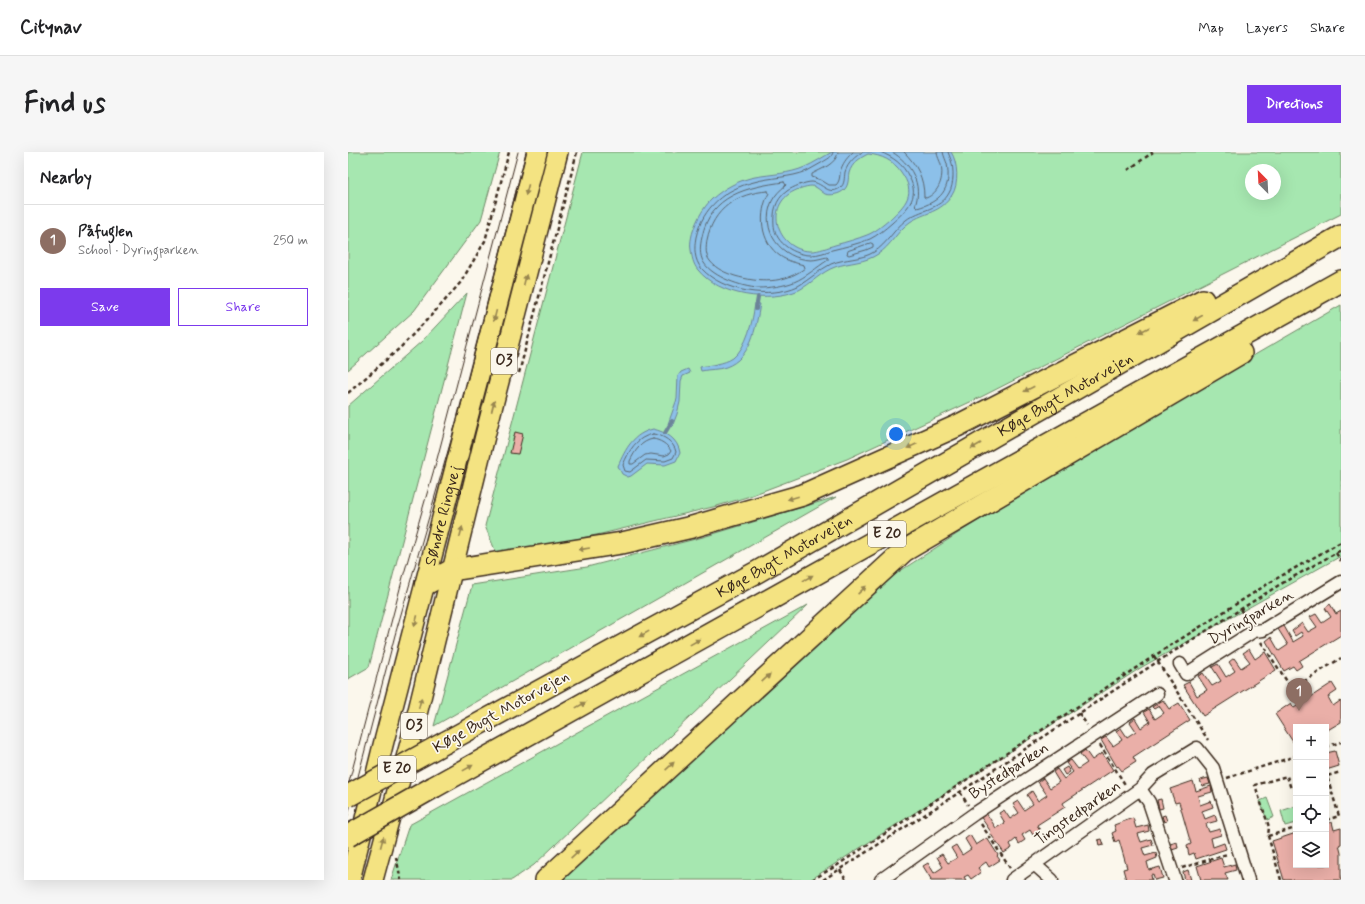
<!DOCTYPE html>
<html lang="en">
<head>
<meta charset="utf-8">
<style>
  body { margin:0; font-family:Mynerve,sans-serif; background:#f6f6f6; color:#202124 }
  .controls { position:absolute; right:12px; bottom:12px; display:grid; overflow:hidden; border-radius:0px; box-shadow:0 4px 16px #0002 }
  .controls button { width:36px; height:36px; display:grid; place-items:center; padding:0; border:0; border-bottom:1px solid #e0e0e0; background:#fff; color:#202124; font:20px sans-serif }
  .compass { position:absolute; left:897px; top:12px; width:36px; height:36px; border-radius:50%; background:#fff; box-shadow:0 4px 16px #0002; rotate:336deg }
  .you { position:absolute; left:548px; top:282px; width:14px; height:14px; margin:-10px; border:3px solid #fff; border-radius:50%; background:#1a73e8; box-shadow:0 0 0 6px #1a73e833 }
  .badge { display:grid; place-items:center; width:26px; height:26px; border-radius:50%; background:#7c3aed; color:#fff; font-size:13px; font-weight:700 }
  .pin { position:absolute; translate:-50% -33px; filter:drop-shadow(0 1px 2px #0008) }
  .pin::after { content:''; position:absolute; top:21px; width:14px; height:12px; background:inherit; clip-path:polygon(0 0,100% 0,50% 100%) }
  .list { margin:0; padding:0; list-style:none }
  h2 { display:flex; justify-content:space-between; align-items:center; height:52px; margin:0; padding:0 16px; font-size:17px }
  h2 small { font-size:13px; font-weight:400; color:#757577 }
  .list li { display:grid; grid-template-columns:26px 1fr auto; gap:12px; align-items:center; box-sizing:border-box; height:72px; padding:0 16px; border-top:1px solid #e0e0e0 }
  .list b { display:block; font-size:15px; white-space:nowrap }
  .list p { margin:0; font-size:13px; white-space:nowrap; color:#757577 }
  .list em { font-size:13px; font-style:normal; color:#757577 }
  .actions { display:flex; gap:8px; padding:12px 16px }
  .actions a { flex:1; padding:9px 0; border:1px solid #7c3aed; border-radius:0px; text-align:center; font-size:14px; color:#7c3aed }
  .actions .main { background:#7c3aed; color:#fff }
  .icon { flex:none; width:22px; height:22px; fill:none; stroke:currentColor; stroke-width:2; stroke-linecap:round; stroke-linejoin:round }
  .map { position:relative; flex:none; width:993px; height:728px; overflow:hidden; border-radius:0px }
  header { display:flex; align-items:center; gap:24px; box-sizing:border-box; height:56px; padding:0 20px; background:#fff; border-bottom:1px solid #e0e0e0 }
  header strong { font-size:19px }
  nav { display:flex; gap:22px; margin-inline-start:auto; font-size:14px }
  .intro { display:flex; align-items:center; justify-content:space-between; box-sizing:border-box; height:96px; padding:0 24px }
  h1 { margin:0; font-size:28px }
  .button { padding:10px 18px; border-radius:0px; background:#7c3aed; color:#fff; font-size:14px; font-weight:700 }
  main { display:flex; gap:24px; padding:0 24px }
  aside { flex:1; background:#fff; border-radius:0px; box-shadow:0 4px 16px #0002 }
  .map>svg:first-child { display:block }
  .green { fill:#a6e7b0; stroke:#708867; fill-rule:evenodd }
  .water { fill:#8cc0e9; stroke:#6c8498; fill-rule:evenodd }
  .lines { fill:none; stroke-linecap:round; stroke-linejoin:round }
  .shore { stroke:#5b666f; stroke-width:1 }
  .stream { stroke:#6c8498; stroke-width:4 }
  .building { fill:#eaafa8; stroke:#3b2a1e }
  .minor-casing { stroke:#3b2a1e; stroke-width:15 }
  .primary-casing { stroke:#3b2a1e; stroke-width:22 }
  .motorway-casing { stroke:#3b2a1e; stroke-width:24 }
  .path { stroke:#3b2a1e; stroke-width:2.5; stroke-dasharray:4 3; stroke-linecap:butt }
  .minor { stroke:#fbf7ec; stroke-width:12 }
  .primary { stroke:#f4e382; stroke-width:19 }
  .motorway { stroke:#f4e382; stroke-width:21 }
  .tram { stroke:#3b2a1e; stroke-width:1 }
  .motorway-bridge-casing { stroke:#3b2a1e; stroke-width:24; stroke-linecap:butt }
  .motorway-bridge { stroke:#f4e382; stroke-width:21 }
  .oneway { fill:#988650 }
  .labels { text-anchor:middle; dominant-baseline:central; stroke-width:3.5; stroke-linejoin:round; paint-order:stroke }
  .shield { fill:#fbf7ec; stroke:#75685c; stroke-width:1 }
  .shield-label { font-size:15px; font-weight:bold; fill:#3b2a1e }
  .street-label { font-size:16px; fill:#3b2a1e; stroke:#fbf7ec }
</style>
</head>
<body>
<header>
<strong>Citynav</strong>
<nav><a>Map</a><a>Layers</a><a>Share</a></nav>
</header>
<div class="intro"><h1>Find us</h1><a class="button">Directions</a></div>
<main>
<aside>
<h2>Nearby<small></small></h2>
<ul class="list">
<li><span class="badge" style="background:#8d6e63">1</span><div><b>Påfuglen</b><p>School · Dyringparken</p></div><em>250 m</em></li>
</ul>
<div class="actions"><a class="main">Save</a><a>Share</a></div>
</aside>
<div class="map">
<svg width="993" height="728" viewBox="0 0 993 728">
  <rect width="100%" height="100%" fill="#fbf7ec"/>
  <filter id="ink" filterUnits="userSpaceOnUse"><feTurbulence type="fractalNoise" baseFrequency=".025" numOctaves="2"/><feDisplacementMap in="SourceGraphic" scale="8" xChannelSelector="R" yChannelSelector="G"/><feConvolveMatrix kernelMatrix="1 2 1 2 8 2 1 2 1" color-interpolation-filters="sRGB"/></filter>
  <g filter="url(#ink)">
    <path class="green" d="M0,0H152L133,68L66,159L0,218Z
      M235,0H993V62L633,245L499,307L399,345L369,354L253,382L149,403L137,374ZM903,18H927V42H903Z
      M119,141L21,515L0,527V254L74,189Z
      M993,153V404L794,515L462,728H212L546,423L615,378L848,237Z
      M488,345L86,574L124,433L239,415L355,385Z
      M460,453L186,713L164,728H43L61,673Z
      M919,646L926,665L919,668L912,649Z
      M948,654V671L937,674L933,659Z"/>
    <path class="water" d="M484,0H603C610,10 611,33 604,43C593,61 577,60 562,70C549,79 543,94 530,102C517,111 501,110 487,115C473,120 463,132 451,138C421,151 371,144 350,118C345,112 344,105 343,98C340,83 353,57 364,47C376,36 391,28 407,25C424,22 441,22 457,15C466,11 475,5 484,0ZM520,2C533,3 546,9 553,20C569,42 558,52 541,68C535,73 527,80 519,83C509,87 498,90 487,93C480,95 471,99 464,99C433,100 416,61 441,42C447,38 457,34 464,34C470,35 472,39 477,42C483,44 492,42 496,38C501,33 500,27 501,21C504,11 512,6 520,2Z
      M407,151L412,152C408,176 403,206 378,215C370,218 361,217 353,219L352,215C362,213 376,212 385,206C399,195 405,168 407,151Z
      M340,217L342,221L335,224L333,229L332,250L329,262L324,275L320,272L329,247L330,224L333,220Z
      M305,277C318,280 330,287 332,301L328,309L317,313L299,312L283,324L280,325L274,322L270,314C278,296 285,282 305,277Z"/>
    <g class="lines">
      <path class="shore" d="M485,0C484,6 479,7 475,10C470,13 464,16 459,19C442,26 423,25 406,30C377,37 355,55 348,85C346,96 346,108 354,117C375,140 422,147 450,134C461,128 471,118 483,112C497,106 513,108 526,100C539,92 546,77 558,68C572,57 592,58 601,41C606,33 606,17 603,8C602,5 601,3 600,0
        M490,0C489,12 473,17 464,22V25L473,28L481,33H488C493,28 491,22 493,17C496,9 500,5 505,0
        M515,0C507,4 500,11 497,20C496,26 497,32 492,36C480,44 475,31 464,30C457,30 445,35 439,39C427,48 425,60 426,74C428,92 447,103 463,103C470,103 478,100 484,98C496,95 510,92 522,87C530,83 537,77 544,71C558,58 573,46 561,25C555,12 545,5 532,0
        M544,0C563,11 575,33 567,54L569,56C592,50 604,37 599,12C598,8 596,5 595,0
        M556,0C569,13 576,26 576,45L578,46C591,41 596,26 593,13C592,8 589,5 589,0
        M436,30L438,33C432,38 427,43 424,49C411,79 433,107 463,108C468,108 474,106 479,105L480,106V108C469,115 458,125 446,130C436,134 421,136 410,136C394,135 365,125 356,111C351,103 352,94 354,85C362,43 399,35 436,30Z
        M420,39L421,41C410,61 412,90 432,104C439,109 448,111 456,113L457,116C436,132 411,131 387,124C378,121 368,117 362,109C357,103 358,96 359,88C365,57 389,41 420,39Z
        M523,91L525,92V95L518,98L501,103L499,102L500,99Z
        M305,282C315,283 326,290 328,300L325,306L317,309L298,308L282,320L277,319L275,313C281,299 288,285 305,282Z
        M305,287C312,288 319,292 323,299L321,302L316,304L303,302L297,303L285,312H282V309C287,299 293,289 305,287Z"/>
      <path class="stream" d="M408,157L410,145
        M317,281L324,269"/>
    </g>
    <path class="building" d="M167,280L175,282L170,302L162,301Z
      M982,452L988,462L993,459V483L951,509L954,514L948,518L945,514L936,519L918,489L923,485L931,499L940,493L930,477L936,474L945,490L955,484L953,480L947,484L944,479L954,471L960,480L969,475L962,465L968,462L974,471L983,465L977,456Z
      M901,497L907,507L917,500L928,518L855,564L835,533L841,530L849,544L859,538L850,524L855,521L864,534L873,529L864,515L870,512L878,525L887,519L881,510L886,506L893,516L902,510L895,501Z
      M984,531L989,539L980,545L985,554L992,549L993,550V570L978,579V575H948V588L945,590L927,562L943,551L946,556Z
      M815,548L821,557L831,551L842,568L785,605L788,610L774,619L770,614L769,615L753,588L758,585L765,594L774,588L768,579L773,576L779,585L788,579L782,570L787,566L793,576L802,570L796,560L801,557L807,567L816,561L811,554L806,557L804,555Z
      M737,598L744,608L754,601L765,618L715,651L717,655L689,673L692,678L685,683L682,678L674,683L677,688L671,692L668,687L662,692L664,696L656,701L642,681L643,680L632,664L638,661L648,676L657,671L651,661L656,658L662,667L671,661L665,652L670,649L676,658L685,652L679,643L684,639L690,649L699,643L690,630L695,626L702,636L711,630L705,620L709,617L716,627L725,620L718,611L723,608L730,617L739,611L732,602Z
      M987,599L991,614L978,618V601Z
      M719,615L722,620L717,623L714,618Z
      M860,626L862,632L854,634L852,628Z
      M845,629L848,639L863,634L864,640L850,644L852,653L863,649L865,655L854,659L857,667L867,663L869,669L858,672L861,680L872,677L873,683L863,686L865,695L876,691L878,697L848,707L846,701L841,703L839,694L843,692L831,650L827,651L822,637Z
      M813,647L815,656L811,657L809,648Z
      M817,663L819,669L816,670L814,664Z
      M785,666L788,676L800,673L801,679L790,682L793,690L803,687L805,693L794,696L797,704L808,701L809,706L799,710L801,718L812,715L815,726L807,728L805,722L803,723L804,728H778L775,717L779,716L771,688L767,690L764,681L768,679L766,673Z
      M984,670L986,678L993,676V692L991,693L993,701V728H936L924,689L948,681V713H978V672Z
      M622,683L628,693L639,686L650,703L649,704L652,708L641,715L638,710L630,716L633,720L623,727L620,723L616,725L618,728H582L583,727L575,714L580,711L586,721L595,715L589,705L594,702L600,711L609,706L603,696L608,693L614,703L623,697L617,687Z
      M754,687L756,693L751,694L750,688Z
      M829,690L830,696L824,698L822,692Z
      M873,706L876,715L887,712L888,718L877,721L880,728H853L849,714Z
      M840,718L843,728H837L835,720Z"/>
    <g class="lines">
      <g class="minor-casing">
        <path id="minor" d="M832,512L838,522L906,479L915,478L993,430
          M792,637L801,650L827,728
          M686,712L704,728
          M533,728L626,662L809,542
          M664,728L792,637L805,623L849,596L865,616L900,728"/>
      </g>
      <g class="primary-casing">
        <g id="primary">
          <path id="s1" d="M2,728L35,593L189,0"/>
          <path d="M25,728L62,591L137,284L210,0"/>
        </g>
      </g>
      <g class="motorway-casing">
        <g id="motorway">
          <path d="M78,432L104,418L274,391L344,375L455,343L609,274L855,148"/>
          <path id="s2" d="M98,590L409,420L993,84"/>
          <path d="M86,635L993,129"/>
          <path d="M198,728L556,399L893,201"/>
        </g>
      </g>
      <path class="path" d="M780,18L805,0
        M171,221L229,0
        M0,241L52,196L93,153L113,130L137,89L161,0
        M988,401L993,409
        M892,457L900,469
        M913,490L944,537L993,506
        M806,504L860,588
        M731,561L739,573
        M752,593L778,634
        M978,595L993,590
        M879,626L948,604
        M612,640L620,653
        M978,668L991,664L979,624L993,620
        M633,672L662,716
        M920,684L948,676
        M48,705L53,728
        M834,716L879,702
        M492,718L498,728
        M464,728L488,714L806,504L926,428L993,390
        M475,728L612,640L809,510L931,433L993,398
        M933,728L920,684L921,675L907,633L939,624L943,637"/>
      <use href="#minor" class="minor"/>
      <use href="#primary" class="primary"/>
      <use href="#motorway" class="motorway"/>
      <path class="tram" d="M0,634L55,425L89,307L170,0
        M0,663L47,483L112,257L178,0"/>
      <g class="motorway-bridge-casing">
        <path id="motorway-bridge" d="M0,644L98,590
          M0,684L86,635"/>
      </g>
      <use href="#motorway-bridge" class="motorway-bridge"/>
    </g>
    <defs><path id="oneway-solid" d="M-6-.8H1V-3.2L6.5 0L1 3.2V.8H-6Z"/></defs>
    <g class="oneway">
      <use href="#oneway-solid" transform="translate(179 38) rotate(105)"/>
      <use href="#oneway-solid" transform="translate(177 128) rotate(-76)"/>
      <use href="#oneway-solid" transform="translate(147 164) rotate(104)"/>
      <use href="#oneway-solid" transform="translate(850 166) rotate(150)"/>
      <use href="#oneway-solid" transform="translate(796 178) rotate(153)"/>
      <use href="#oneway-solid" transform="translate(681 237) rotate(153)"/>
      <use href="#oneway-solid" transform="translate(145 254) rotate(-76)"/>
      <use href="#oneway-solid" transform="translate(564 294) rotate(156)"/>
      <use href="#oneway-solid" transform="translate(628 294) rotate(150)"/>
      <use href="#oneway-solid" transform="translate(445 346) rotate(164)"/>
      <use href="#oneway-solid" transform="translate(113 380) rotate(-76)"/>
      <use href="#oneway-solid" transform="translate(236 397) rotate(171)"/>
      <use href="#oneway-solid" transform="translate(460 426) rotate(-29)"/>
      <use href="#oneway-solid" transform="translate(514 438) rotate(-43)"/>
      <use href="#oneway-solid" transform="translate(68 469) rotate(105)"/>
      <use href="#oneway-solid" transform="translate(296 482) rotate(151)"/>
      <use href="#oneway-solid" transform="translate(347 490) rotate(-29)"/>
      <use href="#oneway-solid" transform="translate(418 526) rotate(-43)"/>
      <use href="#oneway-solid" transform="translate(72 551) rotate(-77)"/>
      <use href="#oneway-solid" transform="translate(233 553) rotate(-29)"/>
      <use href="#oneway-solid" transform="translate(322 614) rotate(-43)"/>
      <use href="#oneway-solid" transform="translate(120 616) rotate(-29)"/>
      <use href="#oneway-solid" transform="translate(34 690) rotate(-75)"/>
      <use href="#oneway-solid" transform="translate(227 702) rotate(-43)"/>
    </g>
  </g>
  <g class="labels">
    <g class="shield">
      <rect x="143" y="196" width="26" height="26" rx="3"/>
      <rect x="520" y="369" width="38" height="26" rx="3"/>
      <rect x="53" y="561" width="26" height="26" rx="3"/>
      <rect x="30" y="604" width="38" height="26" rx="3"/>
    </g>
    <g class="shield-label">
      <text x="156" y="209">O3</text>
      <text x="539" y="382">E 20</text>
      <text x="66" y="574">O3</text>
      <text x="49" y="617">E 20</text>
    </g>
    <g class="street-label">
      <text stroke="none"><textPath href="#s2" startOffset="710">Køge Bugt Motorvejen</textPath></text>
      <text stroke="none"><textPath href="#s1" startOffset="376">Søndre Ringvej</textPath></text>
      <text stroke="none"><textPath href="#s2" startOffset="386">Køge Bugt Motorvejen</textPath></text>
      <text transform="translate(903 465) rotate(-30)">Dyringparken</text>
      <text transform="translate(153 560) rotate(-29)">Køge Bugt Motorvejen</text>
      <text transform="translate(661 619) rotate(-33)">Bystedparken</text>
      <text transform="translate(730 661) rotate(-35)">Tingstedparken</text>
    </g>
  </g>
</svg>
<div class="controls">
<button>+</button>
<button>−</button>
<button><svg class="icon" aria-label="locate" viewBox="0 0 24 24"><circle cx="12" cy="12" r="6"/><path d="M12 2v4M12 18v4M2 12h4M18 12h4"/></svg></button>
<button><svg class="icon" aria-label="layers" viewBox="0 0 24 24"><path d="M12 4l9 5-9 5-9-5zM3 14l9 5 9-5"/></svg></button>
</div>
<svg class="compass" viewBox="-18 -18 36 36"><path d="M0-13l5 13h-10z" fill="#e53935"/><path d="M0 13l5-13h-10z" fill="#757577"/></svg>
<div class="you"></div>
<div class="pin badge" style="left:951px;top:559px;background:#8d6e63">1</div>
</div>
</main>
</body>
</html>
